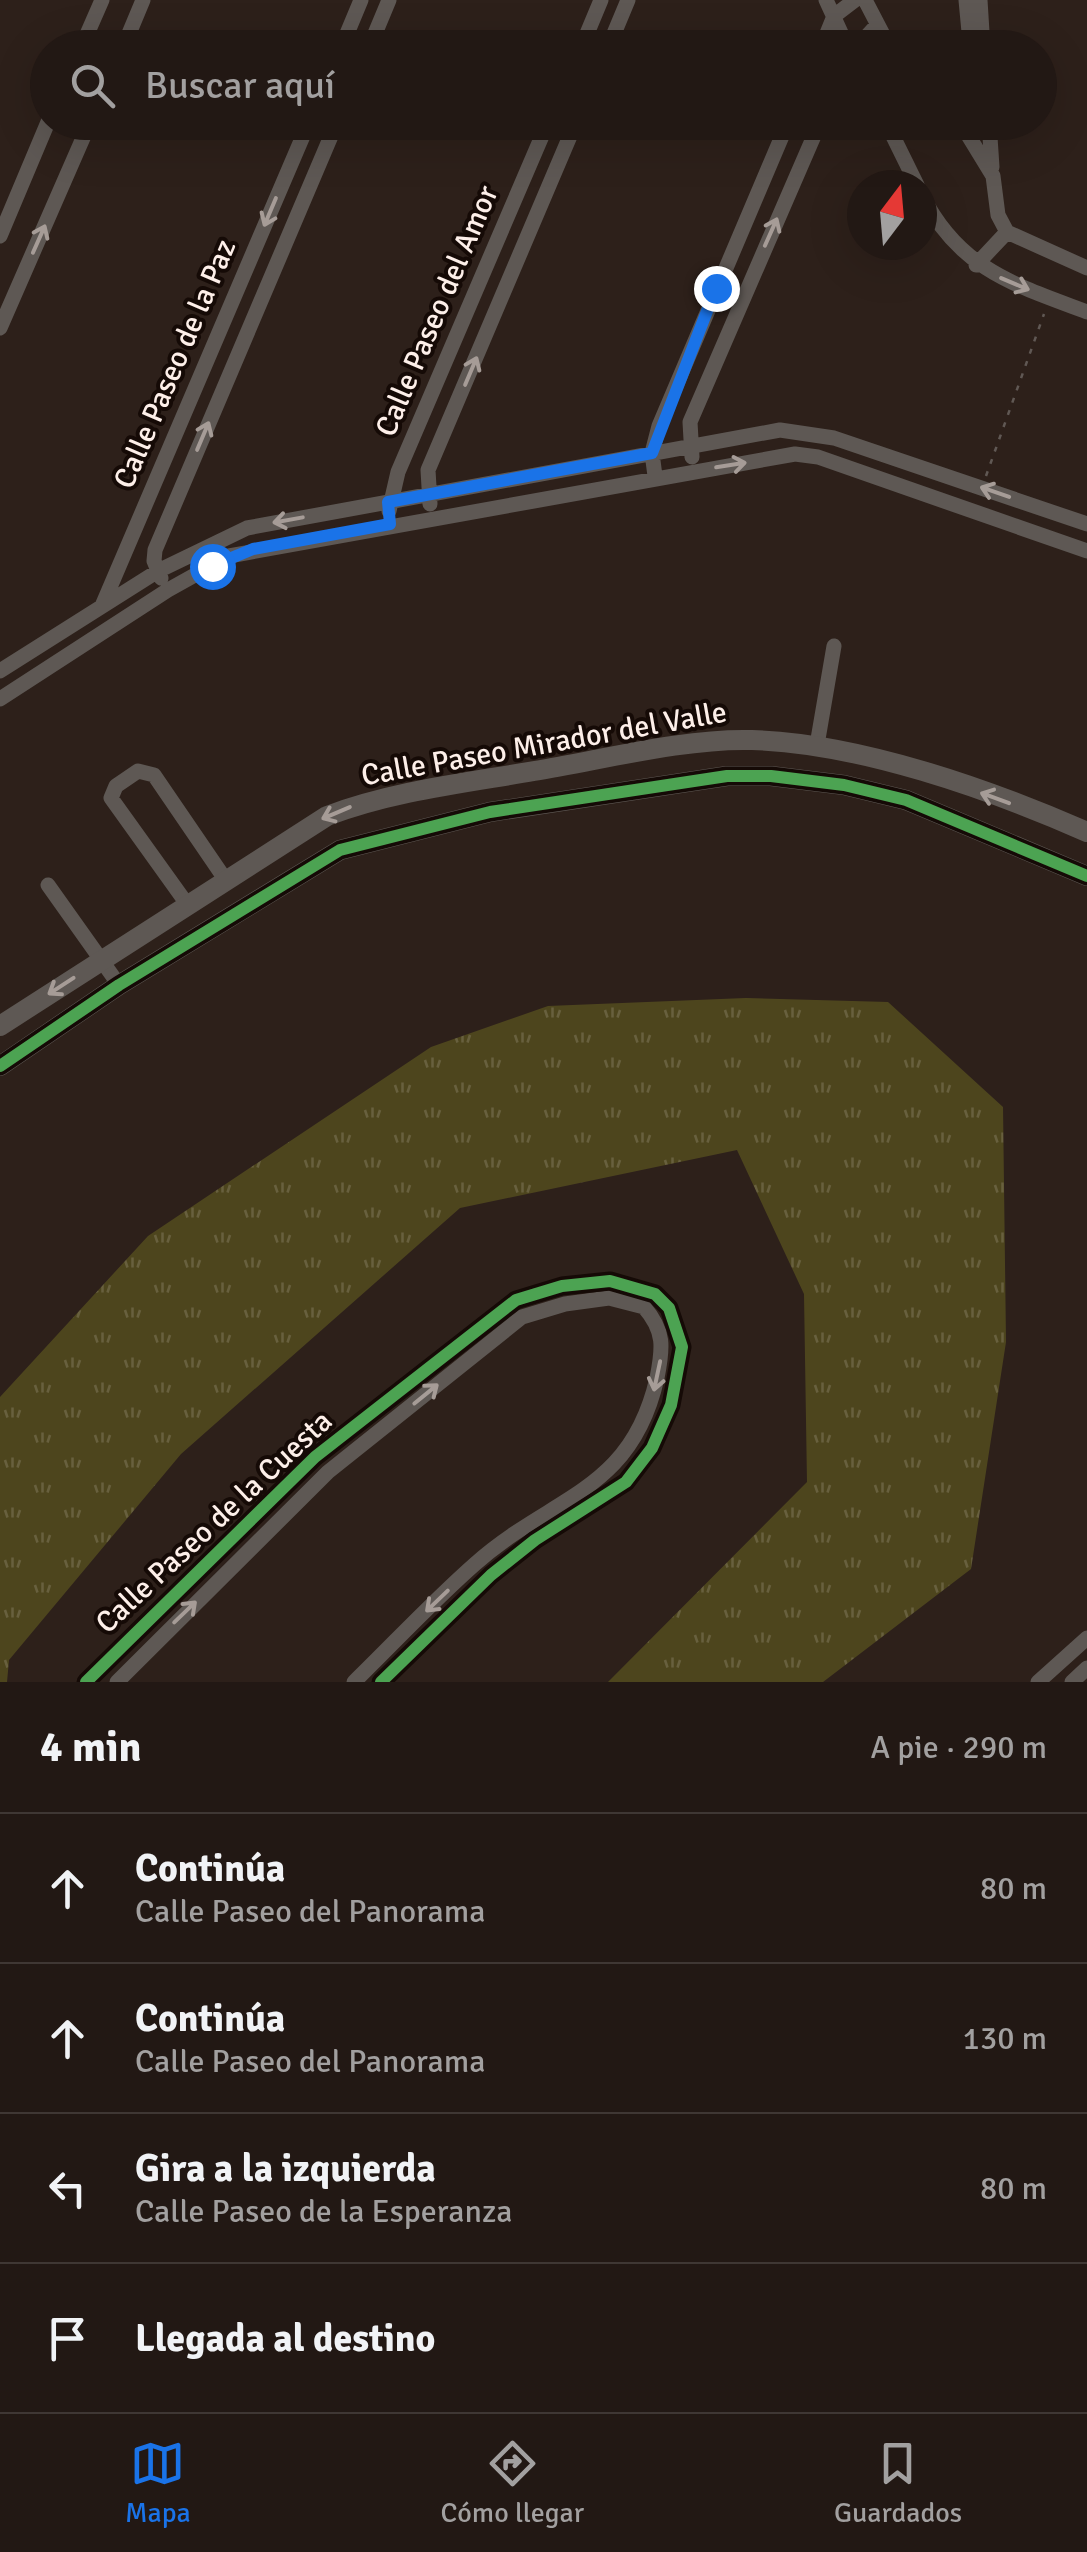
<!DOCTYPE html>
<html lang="es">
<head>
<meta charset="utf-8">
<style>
  body { margin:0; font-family:Signika,sans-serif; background:#2a211d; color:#f1f3f6 }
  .compass { position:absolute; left:847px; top:170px; width:90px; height:90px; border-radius:50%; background:#221814; box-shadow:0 10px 40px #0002; rotate:16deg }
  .stop { position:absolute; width:30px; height:30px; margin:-22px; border:8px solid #1a73e8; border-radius:50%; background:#fff }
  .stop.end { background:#1a73e8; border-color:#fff; box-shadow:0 2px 10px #0008 }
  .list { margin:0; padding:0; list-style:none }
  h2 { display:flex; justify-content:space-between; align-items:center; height:130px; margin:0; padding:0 40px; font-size:42px }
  h2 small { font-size:32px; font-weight:400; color:#a2a0a0 }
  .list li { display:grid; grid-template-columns:65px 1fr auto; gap:30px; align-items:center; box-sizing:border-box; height:150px; padding:0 40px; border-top:2px solid #3f3734 }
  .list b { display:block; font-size:38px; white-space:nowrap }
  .list p { margin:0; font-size:32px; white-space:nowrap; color:#a2a0a0 }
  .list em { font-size:32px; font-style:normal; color:#a2a0a0 }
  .icon { flex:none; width:55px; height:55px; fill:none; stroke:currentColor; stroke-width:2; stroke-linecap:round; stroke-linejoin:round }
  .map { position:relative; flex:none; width:1087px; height:1682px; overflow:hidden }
  .search { position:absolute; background:#221814; box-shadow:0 10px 40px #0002; left:30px; right:30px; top:30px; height:110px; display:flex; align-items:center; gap:25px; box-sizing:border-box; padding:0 35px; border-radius:55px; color:#a2a0a0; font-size:38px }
  .sheet { height:730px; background:#221814 }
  nav { display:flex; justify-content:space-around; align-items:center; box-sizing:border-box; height:140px; border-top:2px solid #3f3734; background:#221814; font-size:28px; color:#a2a0a0 }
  nav a { display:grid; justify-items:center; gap:5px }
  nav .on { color:#1a73e8 }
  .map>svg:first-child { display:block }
  .grass { fill:url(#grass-tufts) }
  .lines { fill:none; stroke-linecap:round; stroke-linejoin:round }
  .path { stroke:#605854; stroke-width:2.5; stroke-dasharray:5 8; stroke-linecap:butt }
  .minor { stroke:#5e5854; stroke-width:15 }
  .tertiary { stroke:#5e5854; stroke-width:20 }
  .cycleway-casing { stroke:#150a06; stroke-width:19 }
  .cycleway { stroke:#4ca352; stroke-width:12 }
  .oneway { stroke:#a69c97 }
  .route { stroke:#1a73e8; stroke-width:12 }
  .labels { text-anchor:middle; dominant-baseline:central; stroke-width:8; stroke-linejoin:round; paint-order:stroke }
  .street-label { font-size:30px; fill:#fdefe9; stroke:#150a06 }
</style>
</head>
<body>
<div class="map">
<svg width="1087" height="1682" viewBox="0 0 1087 1682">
  <defs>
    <pattern id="grass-tufts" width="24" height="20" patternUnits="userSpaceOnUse" patternTransform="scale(2.5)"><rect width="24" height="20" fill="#4d451d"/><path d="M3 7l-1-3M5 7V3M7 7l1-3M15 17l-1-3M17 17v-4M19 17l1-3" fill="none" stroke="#68603e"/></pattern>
  </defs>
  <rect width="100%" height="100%" fill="#2d201a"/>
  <path class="grass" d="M746,998L888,1002L1003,1107L1006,1342L971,1569L823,1682H608L807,1482L804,1294L737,1150L460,1208L181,1454L9,1660L7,1682H0V1397L148,1236L431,1047L548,1006Z"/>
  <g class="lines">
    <path class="path" d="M986,476L1044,314"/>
    <path class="minor" d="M826,0L848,48
      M865,0L890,48
      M980,0L983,48
      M81,48L102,0
      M123,48L143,0
      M341,48L361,0
      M369,48L389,0
      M581,48L601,0
      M608,48L628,0
      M821,48L834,16L855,0
      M856,48L877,25
      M964,48L969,32L966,0
      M886,122L917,185
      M960,122L993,176L998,215L1007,232L1087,268
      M989,122L992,167
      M922,195C959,269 1015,285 1087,312
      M0,236L48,122
      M976,265L1007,232
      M0,328L90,122
      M692,457L690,422L820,122
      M655,476L652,453L659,426L788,122
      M430,504L428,470L576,122
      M389,511L398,472L548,122
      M161,578L154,561L155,550L337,122
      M102,606L309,122
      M0,671L158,571L247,528L780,430L834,438L1087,524
      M0,699L168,590L229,556L795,454L818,457L1087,551
      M817,745L834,646
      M48,885L119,985
      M187,904L111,798L116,786L138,771L154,775L225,879
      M86,1682L315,1457L516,1300L562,1286L610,1281L655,1294L669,1308L682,1347L671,1405L652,1448L626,1482L535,1540L491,1575L381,1682
      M117,1682L328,1472L522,1317L565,1304L609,1298L644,1307C665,1331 663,1348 657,1378C631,1493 552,1495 475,1564C433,1601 394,1643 354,1682
      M1038,1682L1087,1638
      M1072,1682L1087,1668"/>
    <path class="tertiary" d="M0,1026L327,816C393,791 465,783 534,771C602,760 684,738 752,740C859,743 989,789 1087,832
      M0,1066L119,985L340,850L490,812L727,776H771L844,785L906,800L1087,876"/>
    <g class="cycleway-casing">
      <path id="cycleway" d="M0,1066L119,985L340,850L490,812L727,776H771L844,785L906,800L1087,876
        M86,1682L315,1457L516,1300L562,1286L610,1281L655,1294L669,1308L682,1347L671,1405L652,1448L626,1482L535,1540L491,1575L381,1682"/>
    </g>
    <use href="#cycleway" class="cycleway"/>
  </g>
  <defs><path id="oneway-shaft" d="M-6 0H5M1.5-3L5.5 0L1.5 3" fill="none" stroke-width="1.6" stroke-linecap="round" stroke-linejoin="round" transform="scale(2.5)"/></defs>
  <g class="oneway">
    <use href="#oneway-shaft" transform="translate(270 212) rotate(113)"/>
    <use href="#oneway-shaft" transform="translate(771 232) rotate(-66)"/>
    <use href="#oneway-shaft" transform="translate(39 239) rotate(-66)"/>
    <use href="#oneway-shaft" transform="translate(1015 284) rotate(23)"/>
    <use href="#oneway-shaft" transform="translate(471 371) rotate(-67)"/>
    <use href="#oneway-shaft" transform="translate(203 436) rotate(-67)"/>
    <use href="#oneway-shaft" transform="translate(731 465) rotate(-9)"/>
    <use href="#oneway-shaft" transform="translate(995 492) rotate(-161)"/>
    <use href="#oneway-shaft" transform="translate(288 520) rotate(170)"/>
    <use href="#oneway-shaft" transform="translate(995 798) rotate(-160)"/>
    <use href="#oneway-shaft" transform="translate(336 813) rotate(157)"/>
    <use href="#oneway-shaft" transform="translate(61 986) rotate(147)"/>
    <use href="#oneway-shaft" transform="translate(657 1376) rotate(102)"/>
    <use href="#oneway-shaft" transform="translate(426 1394) rotate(-39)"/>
    <use href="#oneway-shaft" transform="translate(437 1601) rotate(136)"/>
    <use href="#oneway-shaft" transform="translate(185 1612) rotate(-44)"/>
  </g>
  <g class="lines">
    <path class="route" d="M212,566L253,549L390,524L388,502L652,453L716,288"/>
  </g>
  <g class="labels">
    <g class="street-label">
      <text transform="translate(437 311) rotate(-67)">Calle Paseo del Amor</text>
      <text transform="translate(175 364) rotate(-67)">Calle Paseo de la Paz</text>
      <text transform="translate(544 744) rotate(-10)">Calle Paseo Mirador del Valle</text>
      <text transform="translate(214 1522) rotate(-43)">Calle Paseo de la Cuesta</text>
    </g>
  </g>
</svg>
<svg class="compass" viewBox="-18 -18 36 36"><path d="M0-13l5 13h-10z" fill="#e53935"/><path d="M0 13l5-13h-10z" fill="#a2a0a0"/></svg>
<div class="stop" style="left:212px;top:566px"></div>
<div class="stop end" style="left:716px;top:288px"></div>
<div class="search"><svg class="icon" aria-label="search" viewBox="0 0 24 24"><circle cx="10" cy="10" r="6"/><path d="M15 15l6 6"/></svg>Buscar aquí</div>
</div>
<section class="sheet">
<h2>4 min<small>A pie · 290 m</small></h2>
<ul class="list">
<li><svg class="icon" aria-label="ahead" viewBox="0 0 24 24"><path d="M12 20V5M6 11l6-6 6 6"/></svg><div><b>Continúa</b><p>Calle Paseo del Panorama</p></div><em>80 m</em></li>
<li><svg class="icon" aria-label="ahead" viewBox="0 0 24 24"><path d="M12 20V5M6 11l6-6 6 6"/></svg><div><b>Continúa</b><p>Calle Paseo del Panorama</p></div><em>130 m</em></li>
<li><svg class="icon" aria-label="left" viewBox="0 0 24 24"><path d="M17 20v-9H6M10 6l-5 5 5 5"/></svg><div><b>Gira a la izquierda</b><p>Calle Paseo de la Esperanza</p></div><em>80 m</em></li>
<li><svg class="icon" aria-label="arrive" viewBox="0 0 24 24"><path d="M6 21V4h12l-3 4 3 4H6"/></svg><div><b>Llegada al destino</b></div></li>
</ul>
</section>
<nav>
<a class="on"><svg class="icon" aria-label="map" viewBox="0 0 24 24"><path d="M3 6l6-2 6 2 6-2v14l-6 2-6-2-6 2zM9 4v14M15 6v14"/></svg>Mapa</a>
<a><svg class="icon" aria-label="directions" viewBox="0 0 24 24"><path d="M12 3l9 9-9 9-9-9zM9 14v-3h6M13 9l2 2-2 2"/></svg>Cómo llegar</a>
<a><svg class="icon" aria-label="saved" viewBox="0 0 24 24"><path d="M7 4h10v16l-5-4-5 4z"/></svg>Guardados</a>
</nav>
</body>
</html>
